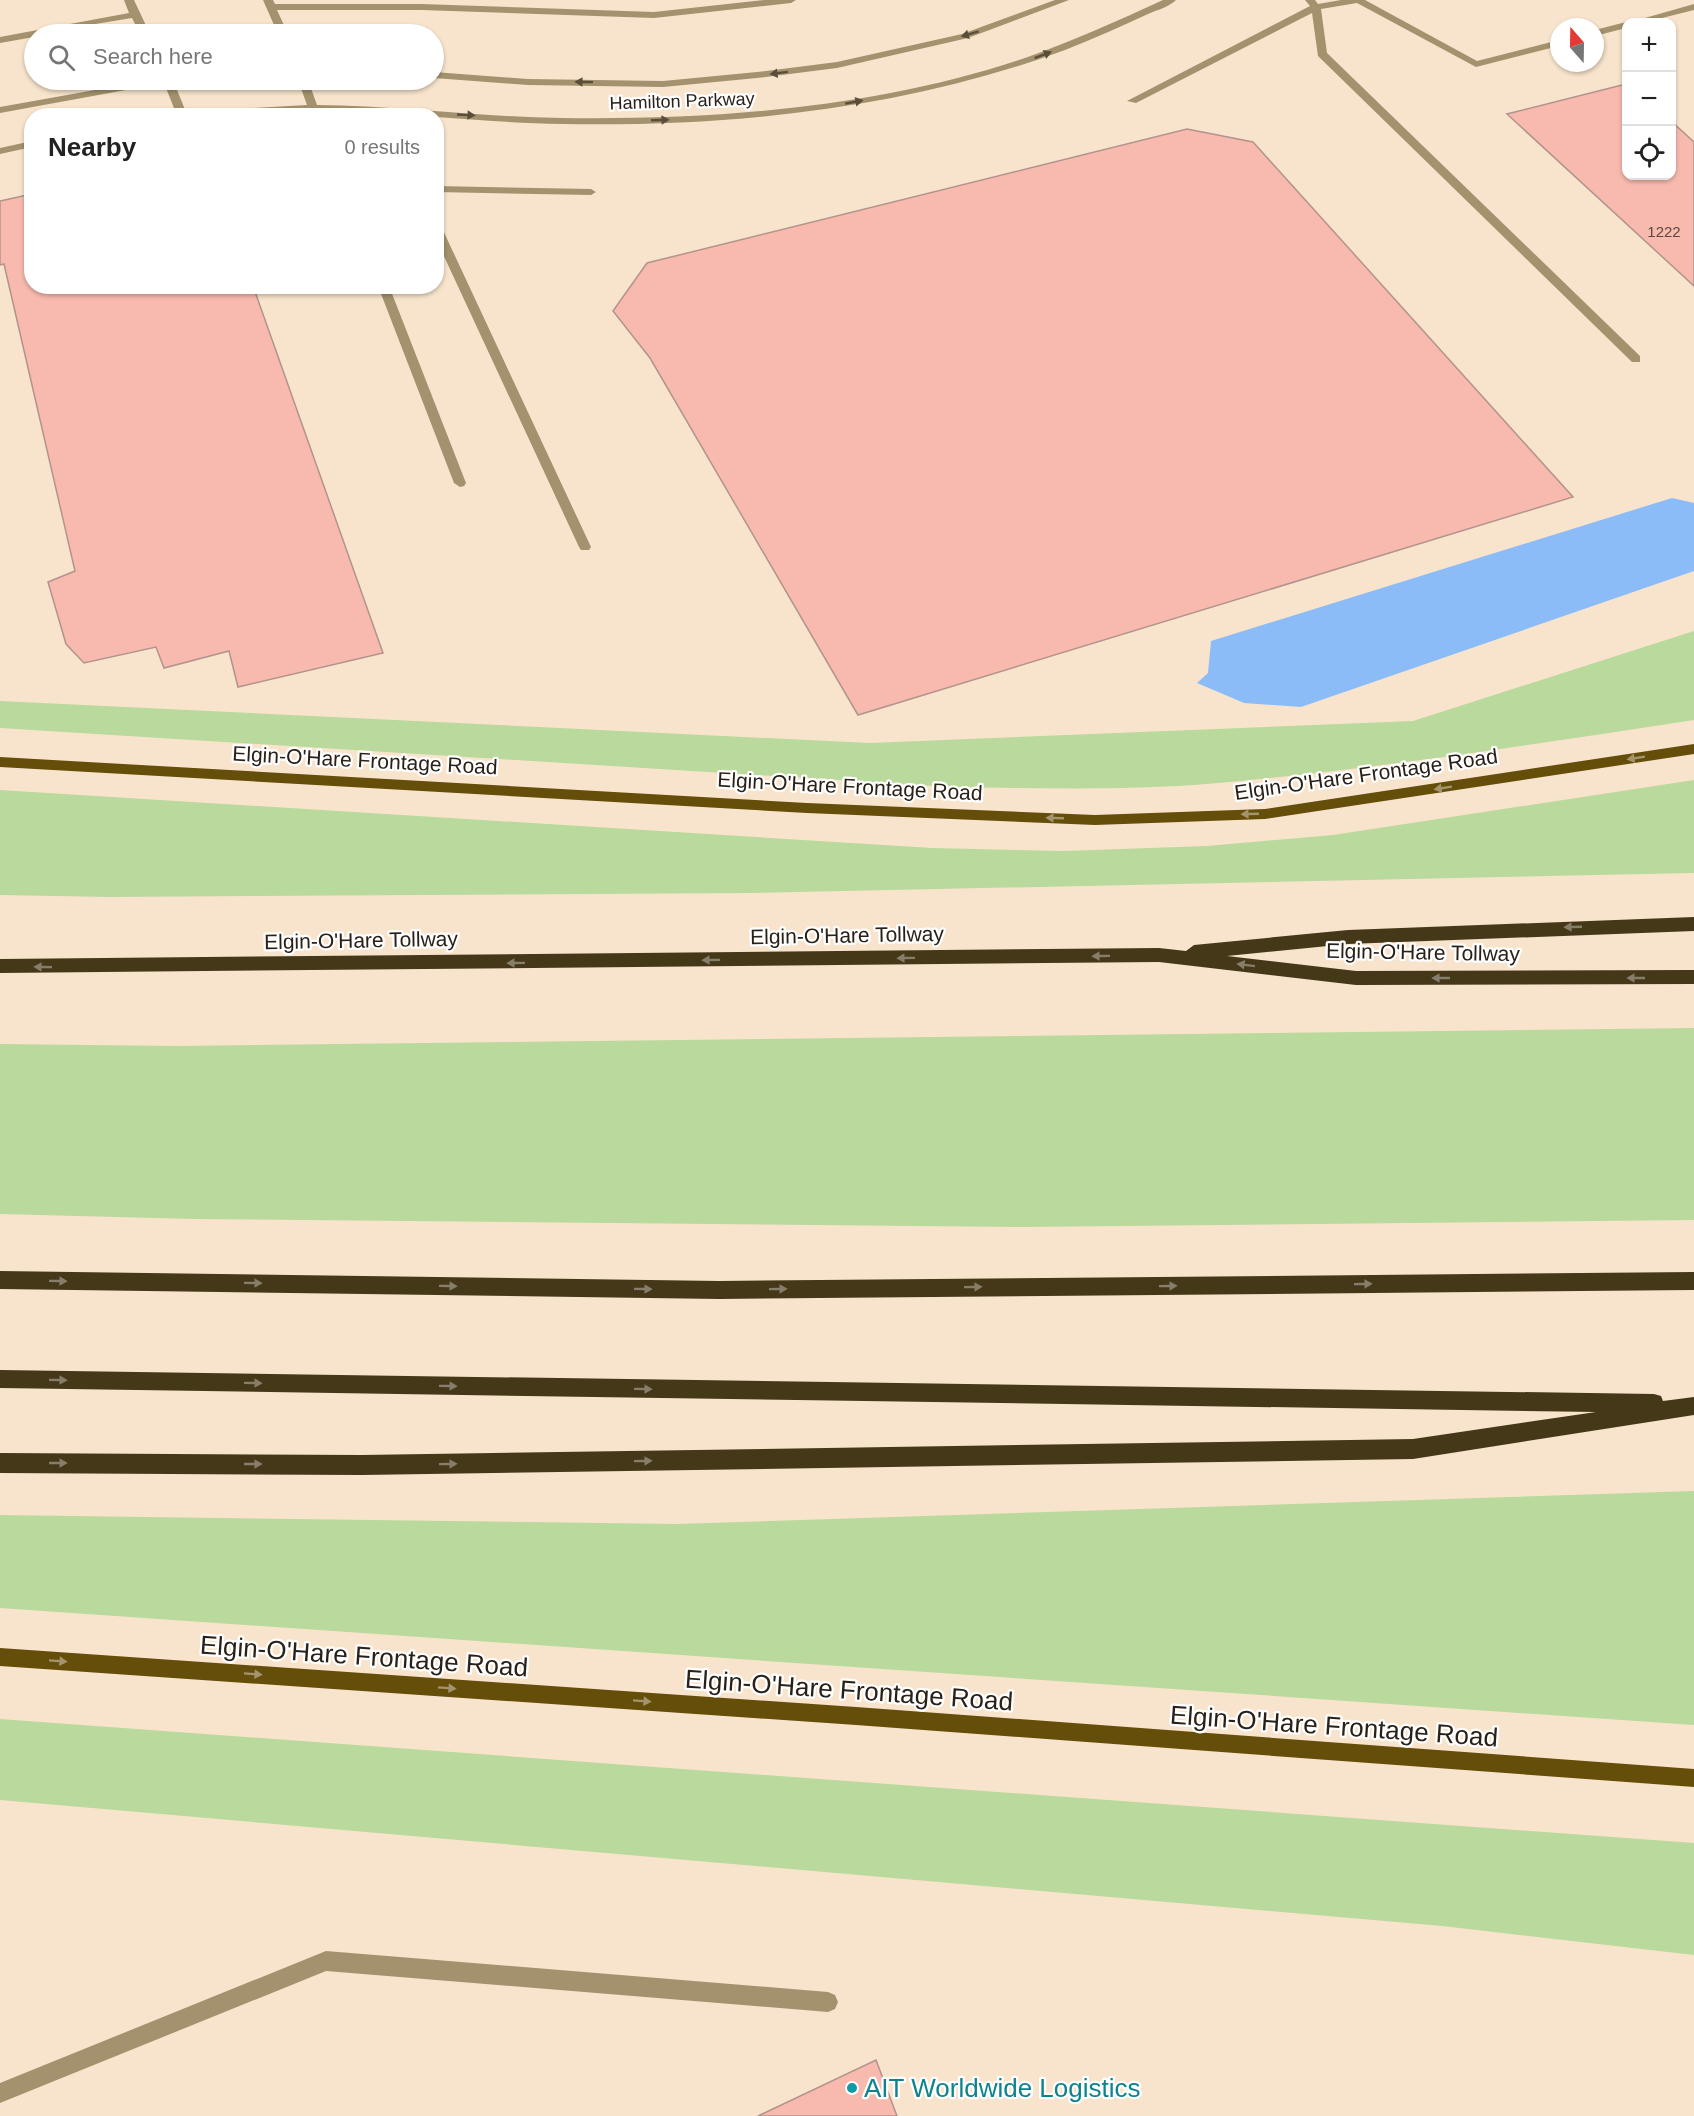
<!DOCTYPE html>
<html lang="en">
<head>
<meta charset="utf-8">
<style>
  body { margin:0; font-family:Helvetica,sans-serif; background:#f2f2f2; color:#222 }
  .controls { position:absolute; right:18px; top:18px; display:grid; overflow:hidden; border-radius:12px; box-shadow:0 2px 4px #0004 }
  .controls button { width:54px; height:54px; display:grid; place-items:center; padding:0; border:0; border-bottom:2px solid #e0e0e0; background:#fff; color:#222; font:30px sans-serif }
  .compass { position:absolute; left:1550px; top:18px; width:54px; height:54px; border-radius:50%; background:#fff; box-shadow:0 2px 4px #0004; rotate:340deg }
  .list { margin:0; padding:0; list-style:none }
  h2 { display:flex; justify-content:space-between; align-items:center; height:78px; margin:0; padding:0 24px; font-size:26px }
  h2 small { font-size:20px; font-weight:400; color:#767676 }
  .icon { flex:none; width:33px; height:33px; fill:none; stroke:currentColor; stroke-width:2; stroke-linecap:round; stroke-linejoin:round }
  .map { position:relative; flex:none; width:1694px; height:2116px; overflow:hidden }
  .search { position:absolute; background:#fff; box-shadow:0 2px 4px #0004; left:24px; top:24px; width:420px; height:66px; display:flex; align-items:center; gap:15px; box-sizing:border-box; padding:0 21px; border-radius:33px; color:#767676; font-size:22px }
  .panel { position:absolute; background:#fff; box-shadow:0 2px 4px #0004; left:24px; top:108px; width:420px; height:186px; border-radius:24px }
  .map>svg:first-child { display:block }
  .green { fill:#bad99c }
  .water { fill:#8bbcf7 }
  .building { fill:#f8baae; stroke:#b2938d; stroke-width:1.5 }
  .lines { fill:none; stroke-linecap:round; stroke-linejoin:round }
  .minor { fill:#a3926d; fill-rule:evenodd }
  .major { fill:#654d0a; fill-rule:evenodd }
  .highway { fill:#453819; fill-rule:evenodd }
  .oneway { fill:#5a4e3a }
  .oneway2 { fill:#a3946c }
  .oneway3 { fill:#867e6a }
  .culture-dot { fill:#0f9aa8; stroke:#fff; stroke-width:2 }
  .labels { text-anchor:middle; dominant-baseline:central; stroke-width:4.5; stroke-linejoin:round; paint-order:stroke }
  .far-number-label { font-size:15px; fill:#5d473e }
  .far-street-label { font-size:18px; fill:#292118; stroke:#fff }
  .street-label { font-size:21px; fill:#292118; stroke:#fff }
  .near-street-label { font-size:26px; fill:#292118; stroke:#fff }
  .near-culture-label { font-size:26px; fill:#0d838f; stroke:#fff; text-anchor:start }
</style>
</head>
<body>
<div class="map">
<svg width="1694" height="2116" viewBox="0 0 1694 2116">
  <rect width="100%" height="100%" fill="#f8e4cc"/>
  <path class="green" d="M1694,631V720C1536,744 1377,769 1218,783C1129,791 1039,788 950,787L0,728V701L870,743L1413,721Z
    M1694,780V873L752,893L110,897L0,895V790L932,848L1064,851L1207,846L1333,835Z
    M1694,1028V1220L1022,1227L194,1219L0,1214V1044L179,1046Z
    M1694,1491V1725L0,1608V1515L677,1524Z
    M0,1719L1694,1843V1955L1442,1926L0,1800Z"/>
  <path class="water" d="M1672,498L1694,503V571L1301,707L1244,703L1197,683L1208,673L1211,641Z"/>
  <path class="building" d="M1626,84V176H1672V122L1694,142V286L1507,114Z
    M1187,129L1253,142L1573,497L858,715L650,358L613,311L647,263Z
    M32,194V286H253L383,653L238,687L229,651L164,668L156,647L84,663L66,644L48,582L75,571L4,264L0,265V201Z
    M876,2060L897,2116H758Z"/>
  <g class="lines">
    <path class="minor" d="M124,0H134L150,34H140L132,18L34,34V37L0,43V37L129,13Z
      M263,0H273L275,4H421L654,12L764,0H796L791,3L654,18L421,10H277L288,34H278Z
      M1055,0H1069L968,38L837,68L757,78L663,87L528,85L434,78V72L528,79L663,81L757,72L837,62L962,34Z
      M1163,0H1176C1169,7 1157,10 1148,14C1120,27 1093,39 1065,50C905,109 732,127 562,124C487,123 416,113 341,112L319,111L321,116H311L309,111L172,116L176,113L164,83L0,113V107L151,80H173L186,112L307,105L298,80H308L317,105C399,106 480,117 562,118C716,120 878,108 1025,58C1072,41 1118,21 1163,0Z
      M1305,0H1315L1318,4L1341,0H1365L1477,61L1559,40V46L1476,67L1357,3L1321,9L1327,53L1640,356V362H1632L1318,56L1312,13L1136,103L1127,101L1310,6Z
      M1694,4V10L1646,22H1631Z
      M1626,22V28L1595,36V30Z
      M32,141V147L0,154V148Z
      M436,186L591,189L596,192L591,195L436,192Z
      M436,223L441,226L591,547L589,550H581L579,547L436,239Z
      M378,286H389L466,483L464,486L460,487L454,483Z
      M326,1951L828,1992L835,1995L838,2002L835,2009L828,2012L326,1971L0,2103V2083Z"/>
    <path class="major" d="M1694,744V754L1265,819L1095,825L807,813L0,767V757L807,803L1095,815L1265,809Z
      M0,1648L856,1707L1694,1769V1787L856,1725L0,1666Z"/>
    <path class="highway" d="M1694,917V931L1348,944L1227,956L1356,971L1694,970V984L1356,985L1159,962L0,973V959L1159,948L1186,951L1194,945L1348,930Z
      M0,1271L719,1281L1694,1272V1290L719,1299L0,1289Z
      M0,1370L1654,1394L1661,1396L1663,1401L1694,1397V1415L1413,1459L362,1475L0,1473V1453L362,1455L1413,1439L1596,1412L0,1388Z"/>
  </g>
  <defs><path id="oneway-solid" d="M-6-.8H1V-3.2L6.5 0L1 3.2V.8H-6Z" transform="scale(1.5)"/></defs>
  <g class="oneway">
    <use href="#oneway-solid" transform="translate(970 34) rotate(163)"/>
    <use href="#oneway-solid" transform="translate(1043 55) rotate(-21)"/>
    <use href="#oneway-solid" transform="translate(779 73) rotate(173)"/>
    <use href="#oneway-solid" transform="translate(584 82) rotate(-179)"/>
    <use href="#oneway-solid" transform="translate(854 102) rotate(-10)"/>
    <use href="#oneway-solid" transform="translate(466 115) rotate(3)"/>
    <use href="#oneway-solid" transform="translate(660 120) rotate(-2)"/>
  </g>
  <g class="oneway2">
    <use href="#oneway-solid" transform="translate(1636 758) rotate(171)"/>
    <use href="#oneway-solid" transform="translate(1443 788) rotate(171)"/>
    <use href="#oneway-solid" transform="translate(1250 814) rotate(178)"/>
    <use href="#oneway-solid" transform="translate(1055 818) rotate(-178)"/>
    <use href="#oneway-solid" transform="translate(58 1661) rotate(4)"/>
    <use href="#oneway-solid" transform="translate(253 1674) rotate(4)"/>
    <use href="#oneway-solid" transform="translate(447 1688) rotate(4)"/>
    <use href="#oneway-solid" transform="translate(642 1701) rotate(4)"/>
  </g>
  <g class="oneway3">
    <use href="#oneway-solid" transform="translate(1573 927) rotate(178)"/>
    <use href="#oneway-solid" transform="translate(1101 956) rotate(179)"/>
    <use href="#oneway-solid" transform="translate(906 958) rotate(179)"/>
    <use href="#oneway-solid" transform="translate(711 960) rotate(179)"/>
    <use href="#oneway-solid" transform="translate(516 963) rotate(179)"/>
    <use href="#oneway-solid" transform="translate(1246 965) rotate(-173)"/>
    <use href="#oneway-solid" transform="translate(43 967) rotate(-179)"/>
    <use href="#oneway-solid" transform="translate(1441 978) rotate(180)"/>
    <use href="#oneway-solid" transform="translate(1636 978) rotate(180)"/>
    <use href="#oneway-solid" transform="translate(58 1281) rotate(1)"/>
    <use href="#oneway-solid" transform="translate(253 1283) rotate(1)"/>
    <use href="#oneway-solid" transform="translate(1363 1284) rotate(-1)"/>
    <use href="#oneway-solid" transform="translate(448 1286) rotate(1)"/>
    <use href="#oneway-solid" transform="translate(1168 1286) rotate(-1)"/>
    <use href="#oneway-solid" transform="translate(973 1287) rotate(-1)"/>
    <use href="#oneway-solid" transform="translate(643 1289) rotate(1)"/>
    <use href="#oneway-solid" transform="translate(778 1289) rotate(-1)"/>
    <use href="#oneway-solid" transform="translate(58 1380) rotate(1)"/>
    <use href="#oneway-solid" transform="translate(253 1383) rotate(1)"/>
    <use href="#oneway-solid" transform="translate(448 1386) rotate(1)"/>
    <use href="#oneway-solid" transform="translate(643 1389) rotate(1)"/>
    <use href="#oneway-solid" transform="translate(643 1461) rotate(-1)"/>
    <use href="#oneway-solid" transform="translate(58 1463)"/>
    <use href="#oneway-solid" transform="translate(253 1464)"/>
    <use href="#oneway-solid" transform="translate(448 1464) rotate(-1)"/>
  </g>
  <circle class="culture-dot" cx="852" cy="2088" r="6"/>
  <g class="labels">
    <g class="far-number-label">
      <text x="1664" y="231">1222</text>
    </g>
    <g class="far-street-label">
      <text transform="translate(682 101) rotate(-2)">Hamilton Parkway</text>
    </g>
    <g class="street-label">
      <text transform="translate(365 760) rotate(3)">Elgin-O'Hare Frontage Road</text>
      <text transform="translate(1366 774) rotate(-8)">Elgin-O'Hare Frontage Road</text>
      <text transform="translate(850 786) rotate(3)">Elgin-O'Hare Frontage Road</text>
      <text transform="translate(847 935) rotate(-1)">Elgin-O'Hare Tollway</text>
      <text transform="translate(361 940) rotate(-1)">Elgin-O'Hare Tollway</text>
      <text transform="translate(1423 952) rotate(1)">Elgin-O'Hare Tollway</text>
    </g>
    <g class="near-street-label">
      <text transform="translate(364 1656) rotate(4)">Elgin-O'Hare Frontage Road</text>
      <text transform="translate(849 1690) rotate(4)">Elgin-O'Hare Frontage Road</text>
      <text transform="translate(1334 1726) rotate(4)">Elgin-O'Hare Frontage Road</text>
    </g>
    <g class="near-culture-label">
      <text x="864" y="2088">AIT Worldwide Logistics</text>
    </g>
  </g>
</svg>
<div class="controls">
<button>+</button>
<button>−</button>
<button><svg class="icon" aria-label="locate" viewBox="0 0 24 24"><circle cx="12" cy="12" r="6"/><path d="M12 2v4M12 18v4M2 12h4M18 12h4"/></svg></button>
</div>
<svg class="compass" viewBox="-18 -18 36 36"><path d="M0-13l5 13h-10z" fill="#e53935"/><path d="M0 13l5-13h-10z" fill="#767676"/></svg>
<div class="search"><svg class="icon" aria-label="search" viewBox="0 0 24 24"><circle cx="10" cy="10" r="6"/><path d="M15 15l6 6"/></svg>Search here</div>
<section class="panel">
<h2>Nearby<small>0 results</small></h2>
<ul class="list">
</ul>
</section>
</div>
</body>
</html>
